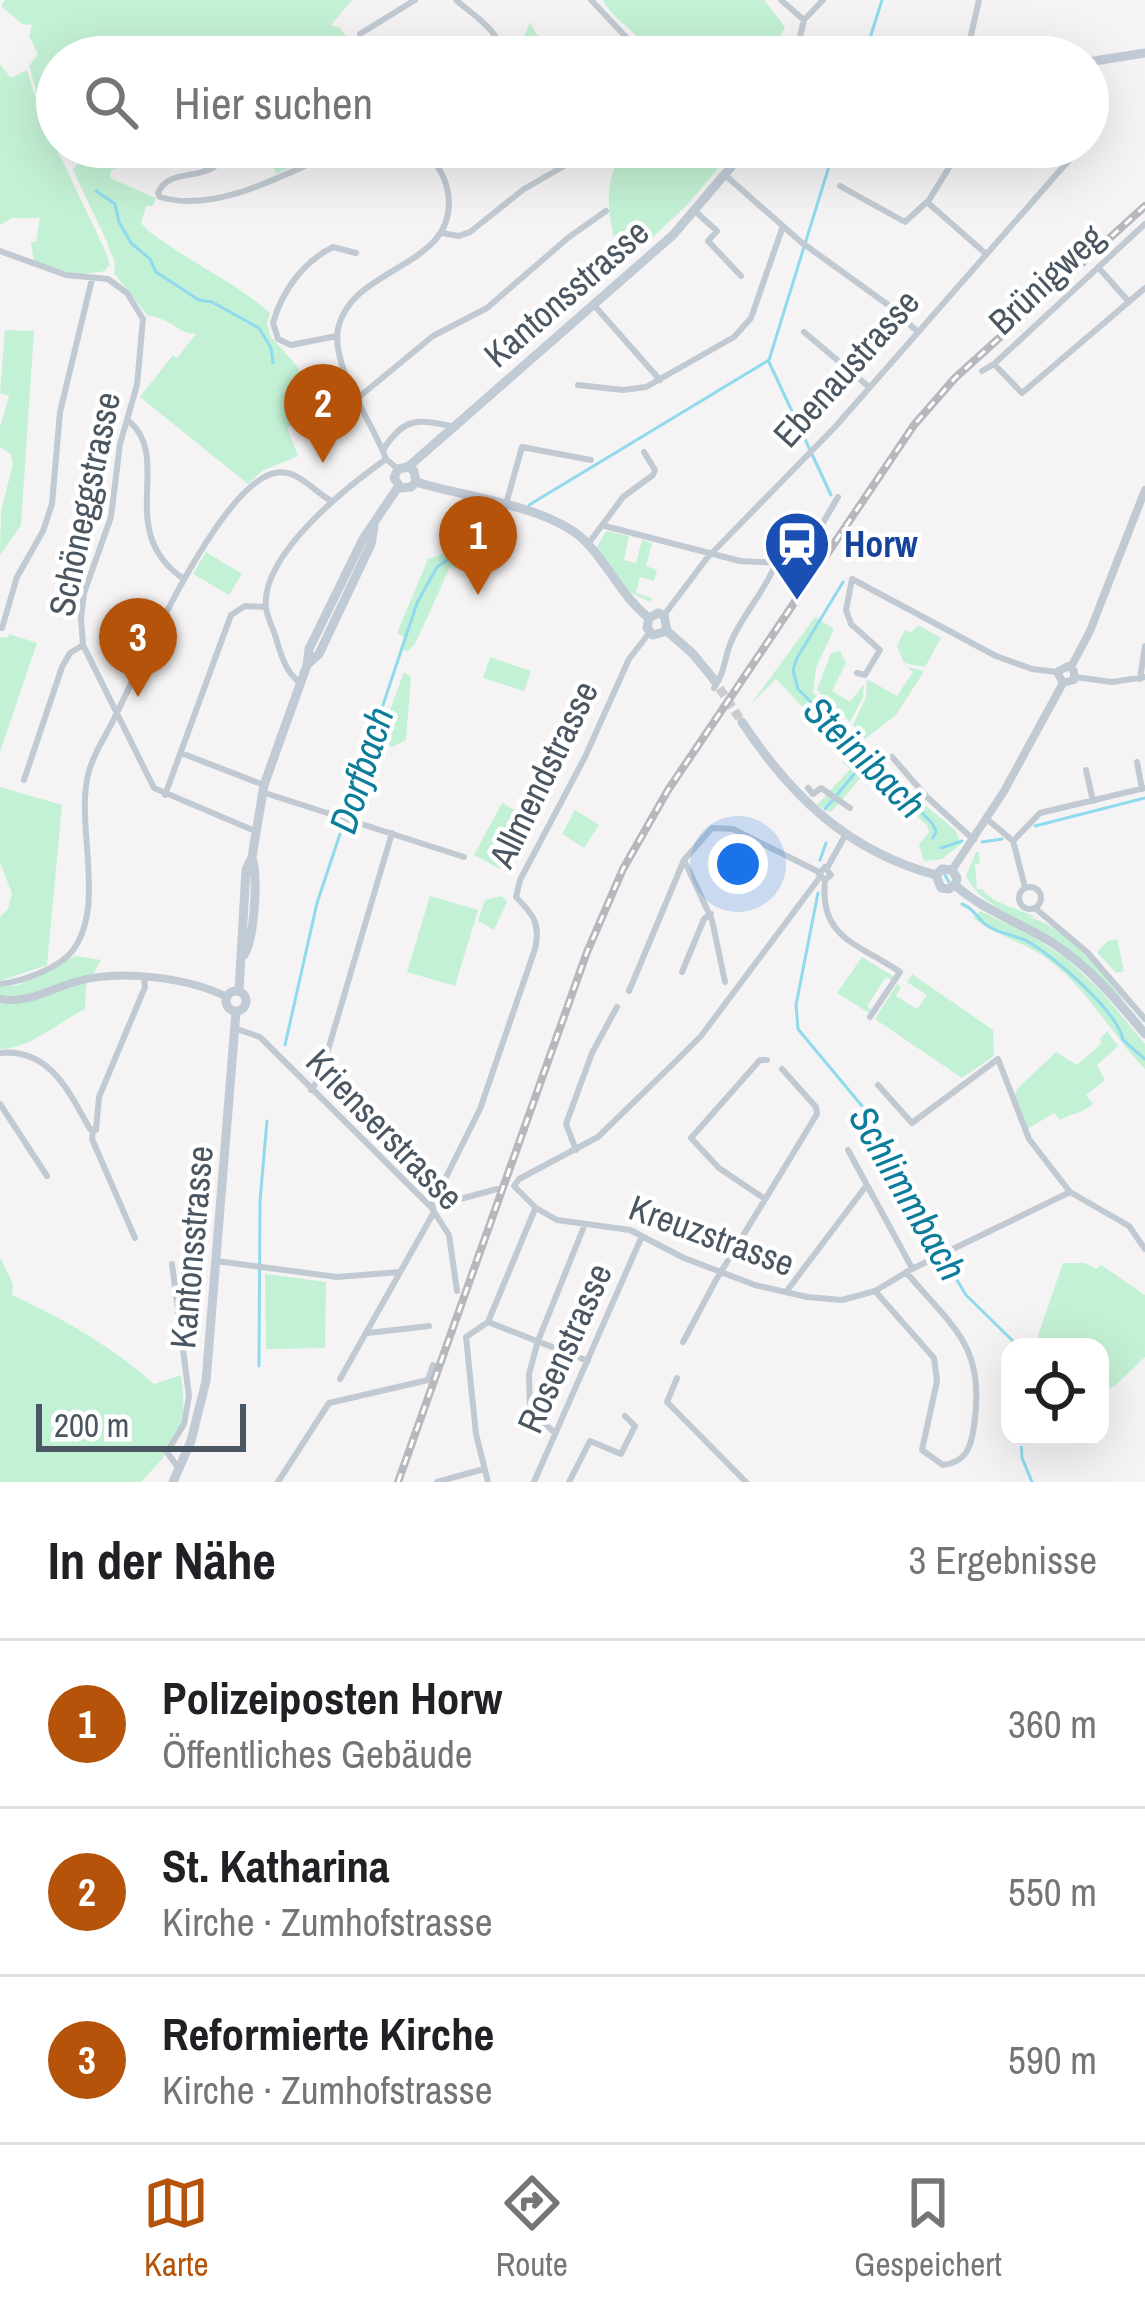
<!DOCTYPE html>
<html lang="de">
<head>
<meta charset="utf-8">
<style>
  body { margin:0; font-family:"Archivo Narrow",sans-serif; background:#f6f6f6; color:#202124 }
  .controls { position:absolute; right:36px; bottom:36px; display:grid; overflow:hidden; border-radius:24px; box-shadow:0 12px 48px #0002 }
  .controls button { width:108px; height:108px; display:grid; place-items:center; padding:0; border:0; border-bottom:3px solid #e0e0e0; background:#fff; color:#202124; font:60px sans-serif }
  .scale { position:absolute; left:36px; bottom:30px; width:210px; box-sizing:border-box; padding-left:12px; border:6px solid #4a5661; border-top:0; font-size:33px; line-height:42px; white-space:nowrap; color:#4a5661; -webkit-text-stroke:9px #fff; paint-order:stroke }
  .you { position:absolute; left:738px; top:864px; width:42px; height:42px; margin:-30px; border:9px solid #fff; border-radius:50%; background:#1a73e8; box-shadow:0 0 0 18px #1a73e833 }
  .badge { display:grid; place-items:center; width:78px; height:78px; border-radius:50%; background:#b45309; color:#fff; font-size:39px; font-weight:700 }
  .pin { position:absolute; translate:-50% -99px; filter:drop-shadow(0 3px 6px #0008) }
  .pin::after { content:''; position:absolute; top:63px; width:42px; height:36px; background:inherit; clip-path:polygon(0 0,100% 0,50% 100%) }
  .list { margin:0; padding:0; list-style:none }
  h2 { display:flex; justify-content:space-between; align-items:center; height:156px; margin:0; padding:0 48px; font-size:51px }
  h2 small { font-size:39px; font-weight:400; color:#757577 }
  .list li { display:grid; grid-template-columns:78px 1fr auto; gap:36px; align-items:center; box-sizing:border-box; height:168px; padding:0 48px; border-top:3px solid #e0e0e0 }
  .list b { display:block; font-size:45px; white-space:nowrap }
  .list p { margin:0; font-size:39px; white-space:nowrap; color:#757577 }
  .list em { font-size:39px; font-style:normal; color:#757577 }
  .icon { flex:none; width:66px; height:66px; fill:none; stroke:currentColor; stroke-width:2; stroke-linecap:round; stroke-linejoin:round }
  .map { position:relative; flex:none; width:1145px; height:1482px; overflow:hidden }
  .search { position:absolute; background:#fff; box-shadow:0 12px 48px #0002; left:36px; right:36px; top:36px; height:132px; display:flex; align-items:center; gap:30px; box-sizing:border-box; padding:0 42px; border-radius:66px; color:#757577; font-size:45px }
  .sheet { height:660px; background:#fff }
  nav { display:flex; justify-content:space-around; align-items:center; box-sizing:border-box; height:168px; border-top:3px solid #e0e0e0; background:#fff; font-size:33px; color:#757577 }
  nav a { display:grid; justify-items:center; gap:6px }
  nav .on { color:#b45309 }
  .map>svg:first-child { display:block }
  .green { fill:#c3f1d5 }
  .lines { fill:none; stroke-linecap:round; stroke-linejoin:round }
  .stream { stroke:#90daee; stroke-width:3 }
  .secondary-tunnel { stroke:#caccce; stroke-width:9; stroke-dasharray:9 4.5; stroke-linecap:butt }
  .minor { stroke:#c1cad2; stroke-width:6 }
  .tertiary { stroke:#c1cad2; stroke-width:8 }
  .secondary { stroke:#c1cbd6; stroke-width:9 }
  .rail-casing { stroke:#b5b8bd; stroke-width:8 }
  .rail { stroke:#fff; stroke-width:3; stroke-dasharray:9; stroke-linecap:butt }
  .labels { text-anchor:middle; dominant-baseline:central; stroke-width:9; stroke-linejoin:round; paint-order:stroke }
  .street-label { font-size:36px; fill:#4a5661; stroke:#fff }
  .transit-label { font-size:36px; font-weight:bold; fill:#164399; stroke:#fff; text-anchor:start }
  .water-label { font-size:39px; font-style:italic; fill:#0c7c9b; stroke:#fff }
</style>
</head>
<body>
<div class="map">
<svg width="1145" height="1482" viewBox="0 0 1145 1482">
  <rect width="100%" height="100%" fill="#f5f3f3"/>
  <path class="green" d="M5,0H352L331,25L340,28L361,57H57V139L43,113L29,66L38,54L29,36L32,25L22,24L1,6Z
    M603,0H764L785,27L770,57H649C636,25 618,27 603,0Z
    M530,23L546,49L544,57H514Z
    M0,64L11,78L27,70L41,116L104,248L110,264L105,271L78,275L34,263L31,242H36L40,218H12L0,225Z
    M61,147H155L111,171L110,178L156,198L153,206H146L141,223L151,233C190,262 236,283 270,313L267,324L271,337L296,365L320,413L287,428L298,456L262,471L248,484L140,397L173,355L177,358L196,334C178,334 168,316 148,316L114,273L115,263L106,240L73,170L80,160L68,157Z
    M267,147H307L292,166L276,174Z
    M628,147H736L688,204L637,252L613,235C607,202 604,173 628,147Z
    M5,330L34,331L21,525L0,555L1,511L13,464L11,454L0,447V427L9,396L0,393Z
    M478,524L484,526L471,564L459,560L455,568L450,567L415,644L407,652L400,648L404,637L397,633L428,559C446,554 456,547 463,526L474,529Z
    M606,531L629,536L624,560L636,563L642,540L652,543L646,566L657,570L654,581L640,577L636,593L652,598L650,602L629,592L597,547Z
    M206,552L242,574L229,595L193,574Z
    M815,617L834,629L816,668L813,693L846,724L878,764L870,776L864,774L831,812L817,805L850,769L843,763L847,753L776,679L751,704Z
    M918,625L941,638L925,667L904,663L897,646L905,630L911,632Z
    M9,634L37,643L0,752V637L8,638Z
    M840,651L846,663L832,691L850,702L864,684L863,697L850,722L817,690L831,653Z
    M490,657L531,671L524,691L483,678Z
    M907,667L924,671L896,715L865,739L853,725L866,697L867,679L897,696L913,672Z
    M404,672L411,677L406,740L392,747L380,737Z
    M881,768L955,830L961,844L942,859L924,861L919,845L929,832L927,825L874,779Z
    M0,787L62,805L47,965L0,981V917L8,909L12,893L0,863Z
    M502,803L528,817L500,869L474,855Z
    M575,810L599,825L584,848L562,834Z
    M976,852H979L980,863L975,864L977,889H982C995,906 1018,907 1036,918C1006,913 980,903 966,876Z
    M970,892C994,909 1014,911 1040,921C1076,937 1107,979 1132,1008L1067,948L988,906Z
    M430,896L478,910L455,986L407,972Z
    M502,896L507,902L494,930L478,921L485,900Z
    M980,911L1032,936L1067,959L1101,991L1145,1044V1069C1111,1034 1089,991 1049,960C1026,943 997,936 973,918Z
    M1117,939L1124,971L1116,973L1097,952L1108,941Z
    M75,956L101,960L86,986L85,1009C57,1023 31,1048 0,1049V987L18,985Z
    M862,957L893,976L891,980L886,977L867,1006L872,1010L869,1013L837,993Z
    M912,974L993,1030L994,1056L962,1078L875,1019L897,984L901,987L896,996L917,1009L927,995L907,982Z
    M1107,1031L1118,1046L1097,1065L1105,1080L1086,1095L1093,1104C1085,1112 1068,1115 1060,1120L1054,1113L1027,1129L1015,1096L1017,1089L1056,1052L1077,1065L1102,1043L1100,1039Z
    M0,1257L13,1284L12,1295C64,1319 111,1346 154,1384L181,1375C189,1429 177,1444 141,1482H0Z
    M1063,1263H1085L1096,1269L1101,1265L1145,1295V1357L1116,1385L1100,1393V1347H1034Z
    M265,1274L326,1282L325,1348L266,1349Z"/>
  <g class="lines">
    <path class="stream" d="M864,57L882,0
      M96,191L115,204L119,222L131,243L150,259L156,272L199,300L212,302L259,328L271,348L273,363
      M769,362L831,495
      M529,505L769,360L835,147
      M843,582L797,658L793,670L798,689L932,823L936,831L933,838
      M825,809L866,760
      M1035,826L1145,798
      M982,842L1002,839
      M941,848L962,841
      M820,860L826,843
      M945,875L949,882
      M818,893L796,1005L798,1029L877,1124L918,1215L966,1295L1019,1347
      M962,904C974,909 974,914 983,922C992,932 1014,935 1027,941C1054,956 1118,1012 1123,1040L1145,1059
      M285,1045L317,903L417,603L437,567L493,528
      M259,1366L260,1201L267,1121
      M1021,1437L1022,1458L1032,1482"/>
    <path class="secondary-tunnel" d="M712,677L742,722"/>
    <path class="minor" d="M456,0C473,15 504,33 501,57
      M591,0L645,57
      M781,0L804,20
      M804,20L823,0
      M360,34L415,0
      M408,57H447
      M795,57L804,20
      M966,57L979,0
      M305,147L307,163
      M214,167C197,179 167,170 158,193L160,197C220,215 293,169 347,147
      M725,175L801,242L887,304L917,331
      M840,186L905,222L929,200L950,166
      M927,202L985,253
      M696,212L717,231L708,241L741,276
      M442,233L459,236L470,232L524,189L597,147
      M0,251L66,275L108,279L127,293L143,319L137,385L120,444L111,517L84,593L81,618L83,645L154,788L255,831
      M1098,267L1129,302
      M593,304L660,380
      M804,332L869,387
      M337,336L291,345L278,339L273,323C282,291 303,262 333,247L356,253
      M994,364L1022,393L1145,288
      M982,371L994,364L1145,224
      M578,385L623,390L646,387L734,337L751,318L783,226
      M359,397L433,336L487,308L569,237L606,211
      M130,422C173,460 114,532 184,579
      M383,450C405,416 418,419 455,427
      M398,469L386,459C373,422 331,368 338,329C351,265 460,268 448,193C445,173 434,159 419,147
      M506,504L522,447L591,460
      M605,526L740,561L799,564L838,497
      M588,544L623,497L653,475L655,470L644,452
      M664,615L707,558L835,427L1070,159
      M2,628L17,577L43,531L52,504L60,412L92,279
      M857,673L865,675L880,650L851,624L846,610L852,579L996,656L1032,669L1057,672
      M1075,677L1112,682L1145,677
      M1140,679L1145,646
      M300,683C284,670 281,654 275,635C272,626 267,616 266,608C260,555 348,486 386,459
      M714,688C725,673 724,658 731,642C742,615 764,593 775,565
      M181,753L264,785
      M892,757L927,797L974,840
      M1137,762L1142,789
      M1086,770L1093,801
      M24,780L62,667L70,653L83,645
      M808,788L813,794L821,788L850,808
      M262,792L464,857
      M165,795L231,615L245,606L266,607
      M987,819L1013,841L1025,887
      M1013,841L1040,813L1145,788
      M684,860L712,920L725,982
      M827,868L846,834
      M820,877L701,1036L676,1061L598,1137L519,1179L514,1186L536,1208L557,1220L630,1230L684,1258L755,1285L807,1297L842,1300L875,1291L912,1269L1070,1192L1129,1226L1145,1249
      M825,880L819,874L825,867L831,875L825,880C819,938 857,943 900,972L870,1017
      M1019 898a11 11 0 1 1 22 0a11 11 0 1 1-22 0Z
      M1035,908L1088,953L1145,1019
      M682,972L704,919L711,914
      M0,984C21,982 60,968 73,950C107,904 74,823 89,771C94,753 105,737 113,721C138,671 219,484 275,473C297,468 313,491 330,500
      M629,991L684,860L712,828L733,829L819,872
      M237,1029L260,1037L431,1207L449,1235L457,1291
      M0,1053C50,1048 69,1092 90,1129L96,1130L99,1097L145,987L144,978
      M878,1085L912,1123L998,1059L1029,1139L1070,1192
      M311,1090L320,1077L392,833
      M0,1104L47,1176
      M93,1131L92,1139L135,1238
      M576,1150L566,1124L592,1053L617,1007
      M848,1150L912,1268
      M765,1199L719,1168L691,1138L760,1060H767
      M431,1207L480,1109L535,949C541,924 533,914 516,897L520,880L585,757L629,659L650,632
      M431,1207L497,1189
      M216,1261L337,1277L400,1272
      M172,1264L189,1396L184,1424L167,1452L179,1469
      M875,1291L934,1358L937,1381L922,1450L943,1465C966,1462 971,1448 974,1426C986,1346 954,1329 906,1272
      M786,1292L866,1186
      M488,1322L466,1337L476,1434L488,1482
      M488,1322L535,1209
      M488,1322L588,1361
      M368,1333L429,1326
      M683,1342L716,1280L817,1114L816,1107L782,1069
      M677,1378L667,1402L746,1482
      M340,1379L434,1212
      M555,1433L530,1410L529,1374L538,1341L585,1224
      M278,1482L329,1403L428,1380L433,1365
      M437,1482L484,1469
      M534,1482L642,1236
      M569,1482L590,1441L621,1454L635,1426L625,1416"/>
    <path class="tertiary" d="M1071,667L1090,631L1145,490
      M952,870L1003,793L1063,683L1074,680V671L1068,666L1057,672L1063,683
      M0,999C27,1004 50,989 75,982C118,969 187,977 227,997"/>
    <path class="secondary" d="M1088,62L1145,53
      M408,467L414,471L416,482L411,487L401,488L394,478L398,469L408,467L673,235L748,147
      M416,482C464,497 545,505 583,539C608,563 621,596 649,618
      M649,618L647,628L653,635L667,631
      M649,618L658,613L664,615L667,631
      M667,631L692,653L712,677
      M307,665L319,654L371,544L374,527
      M742,722C791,796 847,851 936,875
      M936,875L942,869L952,870L957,878L955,885
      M936,875L941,888L949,889L955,885
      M955,885C984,911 1019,922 1051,942C1089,966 1117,1000 1145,1034
      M244,955C255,936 258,878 252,857
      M226 1001a10 10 0 1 1 20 0a10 10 0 1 1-20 0Z
      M239,991L246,870L252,857L264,785L307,665L309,649L363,539L398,487
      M173,1482L191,1441L206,1381L236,1012"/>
    <g class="rail-casing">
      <path id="rail" d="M398,1482L587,952L623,869L668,790L914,425L955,378L1145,206"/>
    </g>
    <use href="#rail" class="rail"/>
  </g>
  <defs>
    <g id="station-pin" transform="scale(3.45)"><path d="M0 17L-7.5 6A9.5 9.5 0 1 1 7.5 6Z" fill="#1a4fb4" stroke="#fff"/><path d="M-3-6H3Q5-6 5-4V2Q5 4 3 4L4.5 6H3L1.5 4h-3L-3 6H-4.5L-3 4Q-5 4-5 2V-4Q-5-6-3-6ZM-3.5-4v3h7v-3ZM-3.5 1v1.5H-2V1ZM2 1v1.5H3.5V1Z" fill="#fff"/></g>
  </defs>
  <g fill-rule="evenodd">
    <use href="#station-pin" x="797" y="544"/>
  </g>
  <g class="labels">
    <g class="street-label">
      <text transform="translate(1046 279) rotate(-43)">Brünigweg</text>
      <text transform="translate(566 293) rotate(-41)">Kantonsstrasse</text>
      <text transform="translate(846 368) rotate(-48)">Ebenaustrasse</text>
      <text transform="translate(84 504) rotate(-78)">Schöneggstrasse</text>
      <text transform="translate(543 774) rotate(-64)">Allmendstrasse</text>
      <text transform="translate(385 1129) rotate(46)">Krienserstrasse</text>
      <text transform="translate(712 1235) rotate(20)">Kreuzstrasse</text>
      <text transform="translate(191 1247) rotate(-85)">Kantonsstrasse</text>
      <text transform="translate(564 1348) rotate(-66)">Rosenstrasse</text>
    </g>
    <g class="transit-label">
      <text x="844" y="544">Horw</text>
    </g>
    <g class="water-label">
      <text transform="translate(865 757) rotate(45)">Steinibach</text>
      <text transform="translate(361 770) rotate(-72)">Dorfbach</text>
      <text transform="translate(908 1193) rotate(60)">Schlimmbach</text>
    </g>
  </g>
</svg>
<div class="controls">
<button><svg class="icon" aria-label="locate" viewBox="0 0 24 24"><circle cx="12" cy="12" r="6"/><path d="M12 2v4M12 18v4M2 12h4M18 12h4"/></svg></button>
</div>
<div class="scale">200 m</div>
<div class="you"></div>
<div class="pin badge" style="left:478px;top:595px">1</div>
<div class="pin badge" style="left:323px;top:463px">2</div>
<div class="pin badge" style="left:138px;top:697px">3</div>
<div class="search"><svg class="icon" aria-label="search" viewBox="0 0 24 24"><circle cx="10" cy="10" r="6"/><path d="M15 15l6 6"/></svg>Hier suchen</div>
</div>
<section class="sheet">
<h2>In der Nähe<small>3 Ergebnisse</small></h2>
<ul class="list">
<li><span class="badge">1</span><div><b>Polizeiposten Horw</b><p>Öffentliches Gebäude</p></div><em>360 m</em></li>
<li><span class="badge">2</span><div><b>St. Katharina</b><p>Kirche · Zumhofstrasse</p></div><em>550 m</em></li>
<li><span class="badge">3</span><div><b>Reformierte Kirche</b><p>Kirche · Zumhofstrasse</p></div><em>590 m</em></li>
</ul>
</section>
<nav>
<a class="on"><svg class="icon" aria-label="map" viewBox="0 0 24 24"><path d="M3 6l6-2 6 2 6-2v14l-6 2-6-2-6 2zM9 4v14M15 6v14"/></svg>Karte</a>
<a><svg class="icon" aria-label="directions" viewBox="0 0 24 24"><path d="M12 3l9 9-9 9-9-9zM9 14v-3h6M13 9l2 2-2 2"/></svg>Route</a>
<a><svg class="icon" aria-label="saved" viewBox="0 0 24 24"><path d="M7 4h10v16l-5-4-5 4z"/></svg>Gespeichert</a>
</nav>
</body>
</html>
